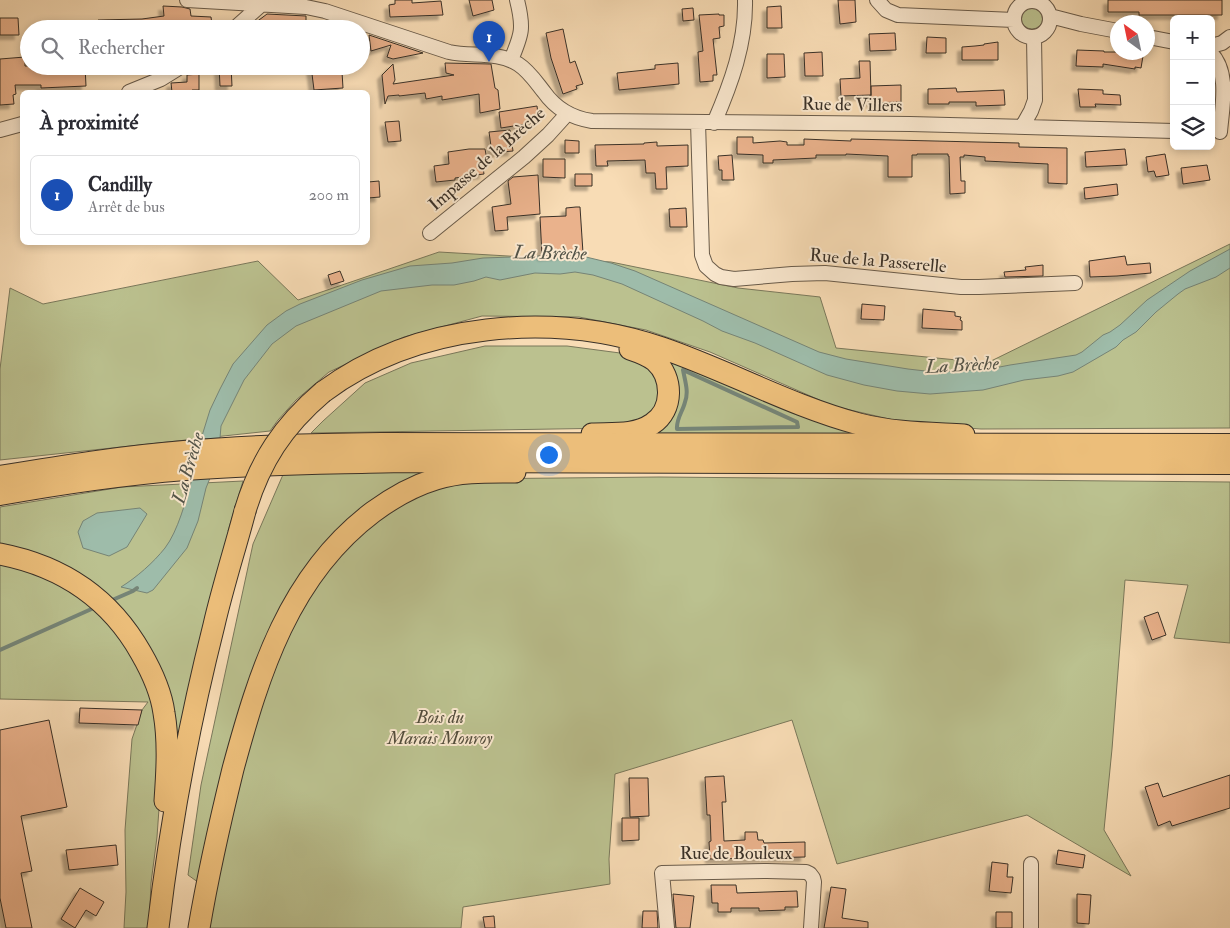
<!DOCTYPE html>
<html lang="fr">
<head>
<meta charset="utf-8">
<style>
  body { margin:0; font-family:"IM FELL Double Pica",serif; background:#f7f7f7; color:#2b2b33 }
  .controls { position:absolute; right:15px; top:15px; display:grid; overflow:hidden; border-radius:8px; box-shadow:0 2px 8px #0003 }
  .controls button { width:45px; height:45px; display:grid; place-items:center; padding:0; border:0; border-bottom:1px solid #e1e1e2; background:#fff; color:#2b2b33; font:25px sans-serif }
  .compass { position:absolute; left:1110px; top:15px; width:45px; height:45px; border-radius:50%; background:#fff; box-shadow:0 2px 8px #0003; rotate:327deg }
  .you { position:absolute; left:548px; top:454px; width:18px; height:18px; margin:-12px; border:4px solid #fff; border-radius:50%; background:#1a73e8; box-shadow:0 0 0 8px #1a73e833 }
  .badge { display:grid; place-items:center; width:32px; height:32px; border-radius:50%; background:#111827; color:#fff; font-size:16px; font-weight:700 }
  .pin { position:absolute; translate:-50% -41px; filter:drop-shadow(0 1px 2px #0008) }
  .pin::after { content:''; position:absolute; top:26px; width:18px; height:15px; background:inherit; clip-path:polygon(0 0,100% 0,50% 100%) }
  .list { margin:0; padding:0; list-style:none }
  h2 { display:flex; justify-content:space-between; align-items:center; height:65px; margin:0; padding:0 20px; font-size:21px }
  h2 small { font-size:16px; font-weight:400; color:#7c7c81 }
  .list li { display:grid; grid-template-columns:32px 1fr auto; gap:15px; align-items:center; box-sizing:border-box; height:80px; margin:0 10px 10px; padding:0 10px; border:1px solid #e1e1e2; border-radius:8px }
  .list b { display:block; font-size:19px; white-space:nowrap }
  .list p { margin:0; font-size:16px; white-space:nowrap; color:#7c7c81 }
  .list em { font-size:16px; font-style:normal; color:#7c7c81 }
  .icon { flex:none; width:28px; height:28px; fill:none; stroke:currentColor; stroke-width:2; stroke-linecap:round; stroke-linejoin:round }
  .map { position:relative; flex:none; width:1230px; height:928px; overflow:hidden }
  .search { position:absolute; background:#fff; box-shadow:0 2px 8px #0003; left:20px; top:20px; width:350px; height:55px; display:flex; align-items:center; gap:12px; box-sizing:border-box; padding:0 18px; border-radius:28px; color:#7c7c81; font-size:19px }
  .panel { position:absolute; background:#fff; box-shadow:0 2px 8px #0003; left:20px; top:90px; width:350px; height:155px; border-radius:8px }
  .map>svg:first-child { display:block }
  .green { fill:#bbc18f; stroke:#7a785b }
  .water { fill:#9ebcaa; stroke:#768476 }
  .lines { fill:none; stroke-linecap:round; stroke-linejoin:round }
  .stream { stroke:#768476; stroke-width:4 }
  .building { fill:#eab28c; stroke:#393027; filter:url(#shadow) }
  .minor-casing { stroke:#695b4a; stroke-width:16 }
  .primary-casing { stroke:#393027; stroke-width:23 }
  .trunk-casing { stroke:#393027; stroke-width:24 }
  .minor { stroke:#fae8cf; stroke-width:14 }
  .primary { stroke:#ecbe7a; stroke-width:21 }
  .trunk { stroke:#ecbe7a; stroke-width:22 }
  .primary-bridge-casing { stroke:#393027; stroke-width:23; stroke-linecap:butt }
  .primary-bridge { stroke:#ecbe7a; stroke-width:21 }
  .labels { text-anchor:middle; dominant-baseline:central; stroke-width:4; stroke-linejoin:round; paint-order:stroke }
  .street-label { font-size:18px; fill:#393027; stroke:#fae8cf }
  .park-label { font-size:18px; font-style:italic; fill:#534d3c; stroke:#fae8cf }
  .water-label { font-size:19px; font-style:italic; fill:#525348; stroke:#fae8cf }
</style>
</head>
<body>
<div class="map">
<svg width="1230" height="928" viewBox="0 0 1230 928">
  <defs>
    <filter id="shadow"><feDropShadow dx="-4.5" dy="4.5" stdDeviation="1" flood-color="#0004"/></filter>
  </defs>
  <rect width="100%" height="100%" fill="#f8dcb5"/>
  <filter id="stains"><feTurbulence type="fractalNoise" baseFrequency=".004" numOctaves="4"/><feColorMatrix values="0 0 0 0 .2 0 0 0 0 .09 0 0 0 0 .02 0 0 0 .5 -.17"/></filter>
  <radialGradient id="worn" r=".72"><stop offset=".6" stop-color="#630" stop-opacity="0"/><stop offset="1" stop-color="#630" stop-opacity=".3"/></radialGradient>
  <path class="green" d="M1021 18a11 11 0 1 1 22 0a11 11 0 1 1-22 0Z
    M1230,244V428L981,429L911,424L833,406L710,352L646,330L579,317L482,316L404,337L329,372L296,400L278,420L270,431L0,460V369L10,288L43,304L258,261L298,300L439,252L611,262L738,288L820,297L836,348L987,363Z
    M485,346H567L620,353L647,361L660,380L655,416L616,428L311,433L323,421L365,383L411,363Z
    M661,357L870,436H655Z
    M432,469L307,570L202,885L188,875L201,785L253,544L285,470Z
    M659,477L1230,482V643L1174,638L1188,585L1125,580L1112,749L1104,830L1131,876L1027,815L837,864L792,720L615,774L609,859L610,884L463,907L461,928H206L264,677L323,568L398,503L461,479Z
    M243,481L228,531L233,535L174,783L161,780L157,837L151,883L149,928H124L126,892L125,830L132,739L142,710L148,702L0,699V507L122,487Z"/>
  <path class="water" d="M1230,249V268L1216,277L1185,289L1178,294L1156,312L1136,332L1123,340L1116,347L1073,372L1058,376L1024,380L983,390L930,394L897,391L864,385L827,375L755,343L722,331L703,321L622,284L593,275L575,272L560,274L535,273L500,280L486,277L474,281L454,285H432L381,291L296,326L272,344L244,380L221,426L220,438L201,439L210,410L220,389L233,364L267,325L286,311L300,304L362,280L410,266L452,263L483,258L541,256L586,257L611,263L635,271L819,352L846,359L908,369L934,372L984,370L1010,365L1076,355L1082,352L1103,335L1110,332L1120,325L1147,300L1190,271Z
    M210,478L206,488L198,521L187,548L153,590L147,593L121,587C137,577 153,563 165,548C178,531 186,500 192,479Z
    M140,508L147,514L127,547L109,556L83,548L78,532L83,521L97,513Z"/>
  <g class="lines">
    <path class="stream" d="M683,370L797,422L798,427L677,429C676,419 683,411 685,402C689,392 685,381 683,370Z
      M110,601L133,591L137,588
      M0,650L96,607"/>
  </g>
  <path class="building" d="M395,0H412V3L441,1L443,15L390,17L389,5L395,4Z
    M469,0H492L494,10L473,16Z
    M838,0H855L856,22L840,24Z
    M1108,0H1222V15H1139V12H1108Z
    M163,6L182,7L190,9L191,16L211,17L212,24L205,29H201L199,24V29H98V20L142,19L164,16Z
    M781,6L782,28H767V7Z
    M693,8L694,20L683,21L682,9Z
    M267,14L306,16V29H247Z
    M719,14V15H724V26L719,27L720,38L713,39L717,75H713V81L700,82L698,52L703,51L699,15Z
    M0,18H18L19,35H0Z
    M563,29L570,63L575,61L583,84L576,86L577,89L563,94L551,58L546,33Z
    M895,33L896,50L870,51L869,34Z
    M369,35L423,53L393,59L387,57L391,45L371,51Z
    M927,37L946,38V53H926Z
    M998,42V60H962V47L975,46L984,45V44Z
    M1077,50L1104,51V52H1124L1143,56L1141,68L1135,67V69L1103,64V67L1076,66Z
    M822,52L823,76H805L804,53Z
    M767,54H784L785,77L767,78Z
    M25,57V66H85L86,86L41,88V85H15L16,94L13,95L14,104L0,105V59Z
    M859,61H870L871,95L841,96L840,79L860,78Z
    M445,63L491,64L495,88L498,90L500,109L480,113L479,94L442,100V96L426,99L425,93L399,96V95L388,96L385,104L382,75L393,64L395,80L393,84L454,75L446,73Z
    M678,63L679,84L619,90L617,73L655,69V65Z
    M219,66H231L232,86H220Z
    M311,66H325L326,74L342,72L343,88L314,90Z
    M199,74V90H192V92H172L171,83L187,82V75Z
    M901,85V102L871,103V86Z
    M956,88L957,92L1004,90L1005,105L976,106V102H949V104H928V89Z
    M1078,89L1103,90V94L1120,95L1121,105L1095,104L1096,107H1080Z
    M537,106L539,122L501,128L499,112Z
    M399,121L401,141L388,142L385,122Z
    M510,130L513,151L492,153L489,132Z
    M737,137H753V143L780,141L787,142V145H804V139L851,141V139L1019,143V147L1067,148V184L1048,183V164L985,161V157L964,155V157H960L961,181H965V193L950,194L949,156H948V154H917V155H912V177H888V156L846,154V155H816V158L773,160V163H763V155L737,154Z
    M565,140L579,141V153H565Z
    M657,142V146L688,145V166L666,167L667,189H656L655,173H646L645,160L607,161L608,166H596L595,145L644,144V143Z
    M469,149H485L487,160L482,161L484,174L455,178V180L436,182L434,166L449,164L448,152Z
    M1125,149L1127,165L1086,167L1085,152Z
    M1165,154L1169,175L1156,177L1154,171L1148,172L1146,157Z
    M732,155L734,180H722V170H719L718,156Z
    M543,159H565V178L543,177Z
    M1207,165L1210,180L1183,184L1181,168Z
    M575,174H592V186H575Z
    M538,175L540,214L507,217L508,230L495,231L492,207L511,204L508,181L513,177Z
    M379,181L380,197L368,198V182Z
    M1117,184L1118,195L1085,199L1084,188Z
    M576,207H580L583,253L542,256L540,217L566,216V208Z
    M686,208L687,227H670L669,209Z
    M1125,256L1127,265L1150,263L1151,273L1117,276L1090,277L1089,261Z
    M1043,265V276L1005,277L1004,272L1026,270L1025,267Z
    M340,271L344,281L331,285L328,275Z
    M862,304L885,306L884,320L861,319Z
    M923,309L955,312V316L961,317L960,320L962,321V330L922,328Z
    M1158,612L1166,635L1152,640L1144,617Z
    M80,708L142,710L138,725L79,723Z
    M49,720L67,807L21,816L32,871L21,873L32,928H6L0,898V730Z
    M1230,775V808L1172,826L1170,821L1158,826L1145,787L1158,783L1163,797Z
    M724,776L726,802H722L724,841L745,840V832H757L758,840H763L764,843L805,842V857L710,859L709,842L711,841L710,815H707L705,777Z
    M629,778H648L649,816L630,817Z
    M622,818H639V840L622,841Z
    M116,845L118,865L69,870L66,850Z
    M1058,850L1085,855L1083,868L1056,864Z
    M992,862L1008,864L1007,877H1013L1011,893L989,891Z
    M711,885H736L737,893L797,891L798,907H785V910L759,911V908H731V912H718V903H712Z
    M831,887L846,889L842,918L868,922V928H824Z
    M80,888L104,902L96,916L86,910L75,928L61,919Z
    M673,894L694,896L690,928H676Z
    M1077,894L1091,895L1089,924L1077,923Z
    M643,911H657L658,928H642Z
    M996,912H1012V928H996Z
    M494,916L495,928H485L483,917Z"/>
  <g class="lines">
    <g class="minor-casing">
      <path id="minor" d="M187,0L306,7L325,11L449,52C472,57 497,51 518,64C529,71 536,82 544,92C556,109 572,118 592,121L910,124L1174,131
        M877,0L886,10L898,15L1014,20
        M1014 19a18 18 0 1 1 36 0a18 18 0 1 1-36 0Z
        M1050,16L1081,24L1118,31
        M234,29L262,4
        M1148,37L1174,42
        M1211,46L1222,43L1230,37
        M1211,53C1230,73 1222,107 1220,132
        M511,60C522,34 524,28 517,0
        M129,92L161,79L182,66
        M698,122L702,255L706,266L715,274L721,277L734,279L792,274L825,273L961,287H979L1075,283
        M714,123C731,84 746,43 745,0
        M1022,127L1031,111L1035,100L1034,37
        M0,130L22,124
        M430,233L524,157L548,135L567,114
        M667,928L662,873L767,871L806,872L810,874L813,878L814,882L811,928
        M1031,928V864"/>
    </g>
    <g class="primary-casing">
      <path id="primary" d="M323,392C417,322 553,311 662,348C729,371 791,406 859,424C894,433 929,433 964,435
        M592,434C611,433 635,436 652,424C674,410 673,377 655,361C648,355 639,352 630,349
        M0,554C62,566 110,598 141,653C152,672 161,691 164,713C169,742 167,772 165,801
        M158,928C170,826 189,724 214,625C223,586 235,549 245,511
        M199,928C208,875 220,822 233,769C259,673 289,575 373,512C392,498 413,486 436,479C461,471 489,472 515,472"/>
    </g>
    <g class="trunk-casing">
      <path id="trunk" d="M0,477C61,467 122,457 184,452C249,446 315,445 381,444L1230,445
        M0,494C61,483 123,474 185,469C256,463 327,463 398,461L1230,463"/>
    </g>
    <use href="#minor" class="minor"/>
    <use href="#primary" class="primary"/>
    <use href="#trunk" class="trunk"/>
    <g class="primary-bridge-casing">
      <path id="primary-bridge" d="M245,511C260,461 283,426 323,392"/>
    </g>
    <use href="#primary-bridge" class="primary-bridge"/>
  </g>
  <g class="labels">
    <g class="street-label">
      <text transform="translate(852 105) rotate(1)">Rue de Villers</text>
      <text transform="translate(487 159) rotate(-41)">Impasse de la Brèche</text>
      <text transform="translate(878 261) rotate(5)">Rue de la Passerelle</text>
      <text x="736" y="853">Rue de Bouleux</text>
    </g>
    <g class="park-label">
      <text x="440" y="717">Bois du<tspan x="440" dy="21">Marais Monroy</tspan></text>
    </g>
    <g class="water-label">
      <text transform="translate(550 253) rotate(1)">La Brèche</text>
      <text transform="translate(962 365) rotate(-3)">La Brèche</text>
      <text transform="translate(188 468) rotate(-74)">La Brèche</text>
    </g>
  </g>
  <rect width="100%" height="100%" filter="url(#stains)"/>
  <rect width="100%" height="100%" fill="url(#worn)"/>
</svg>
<div class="controls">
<button>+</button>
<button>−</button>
<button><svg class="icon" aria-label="layers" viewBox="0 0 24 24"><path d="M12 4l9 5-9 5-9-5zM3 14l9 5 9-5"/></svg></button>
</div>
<svg class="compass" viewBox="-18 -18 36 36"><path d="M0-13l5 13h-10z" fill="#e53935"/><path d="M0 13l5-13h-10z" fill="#7c7c81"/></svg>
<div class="you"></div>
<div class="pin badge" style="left:489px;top:62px;background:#1a4fb4">1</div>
<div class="search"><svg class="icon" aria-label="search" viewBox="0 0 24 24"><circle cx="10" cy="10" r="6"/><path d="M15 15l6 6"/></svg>Rechercher</div>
<section class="panel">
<h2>À proximité<small></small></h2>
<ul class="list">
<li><span class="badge" style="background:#1a4fb4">1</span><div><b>Candilly</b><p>Arrêt de bus</p></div><em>200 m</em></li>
</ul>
</section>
</div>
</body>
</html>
